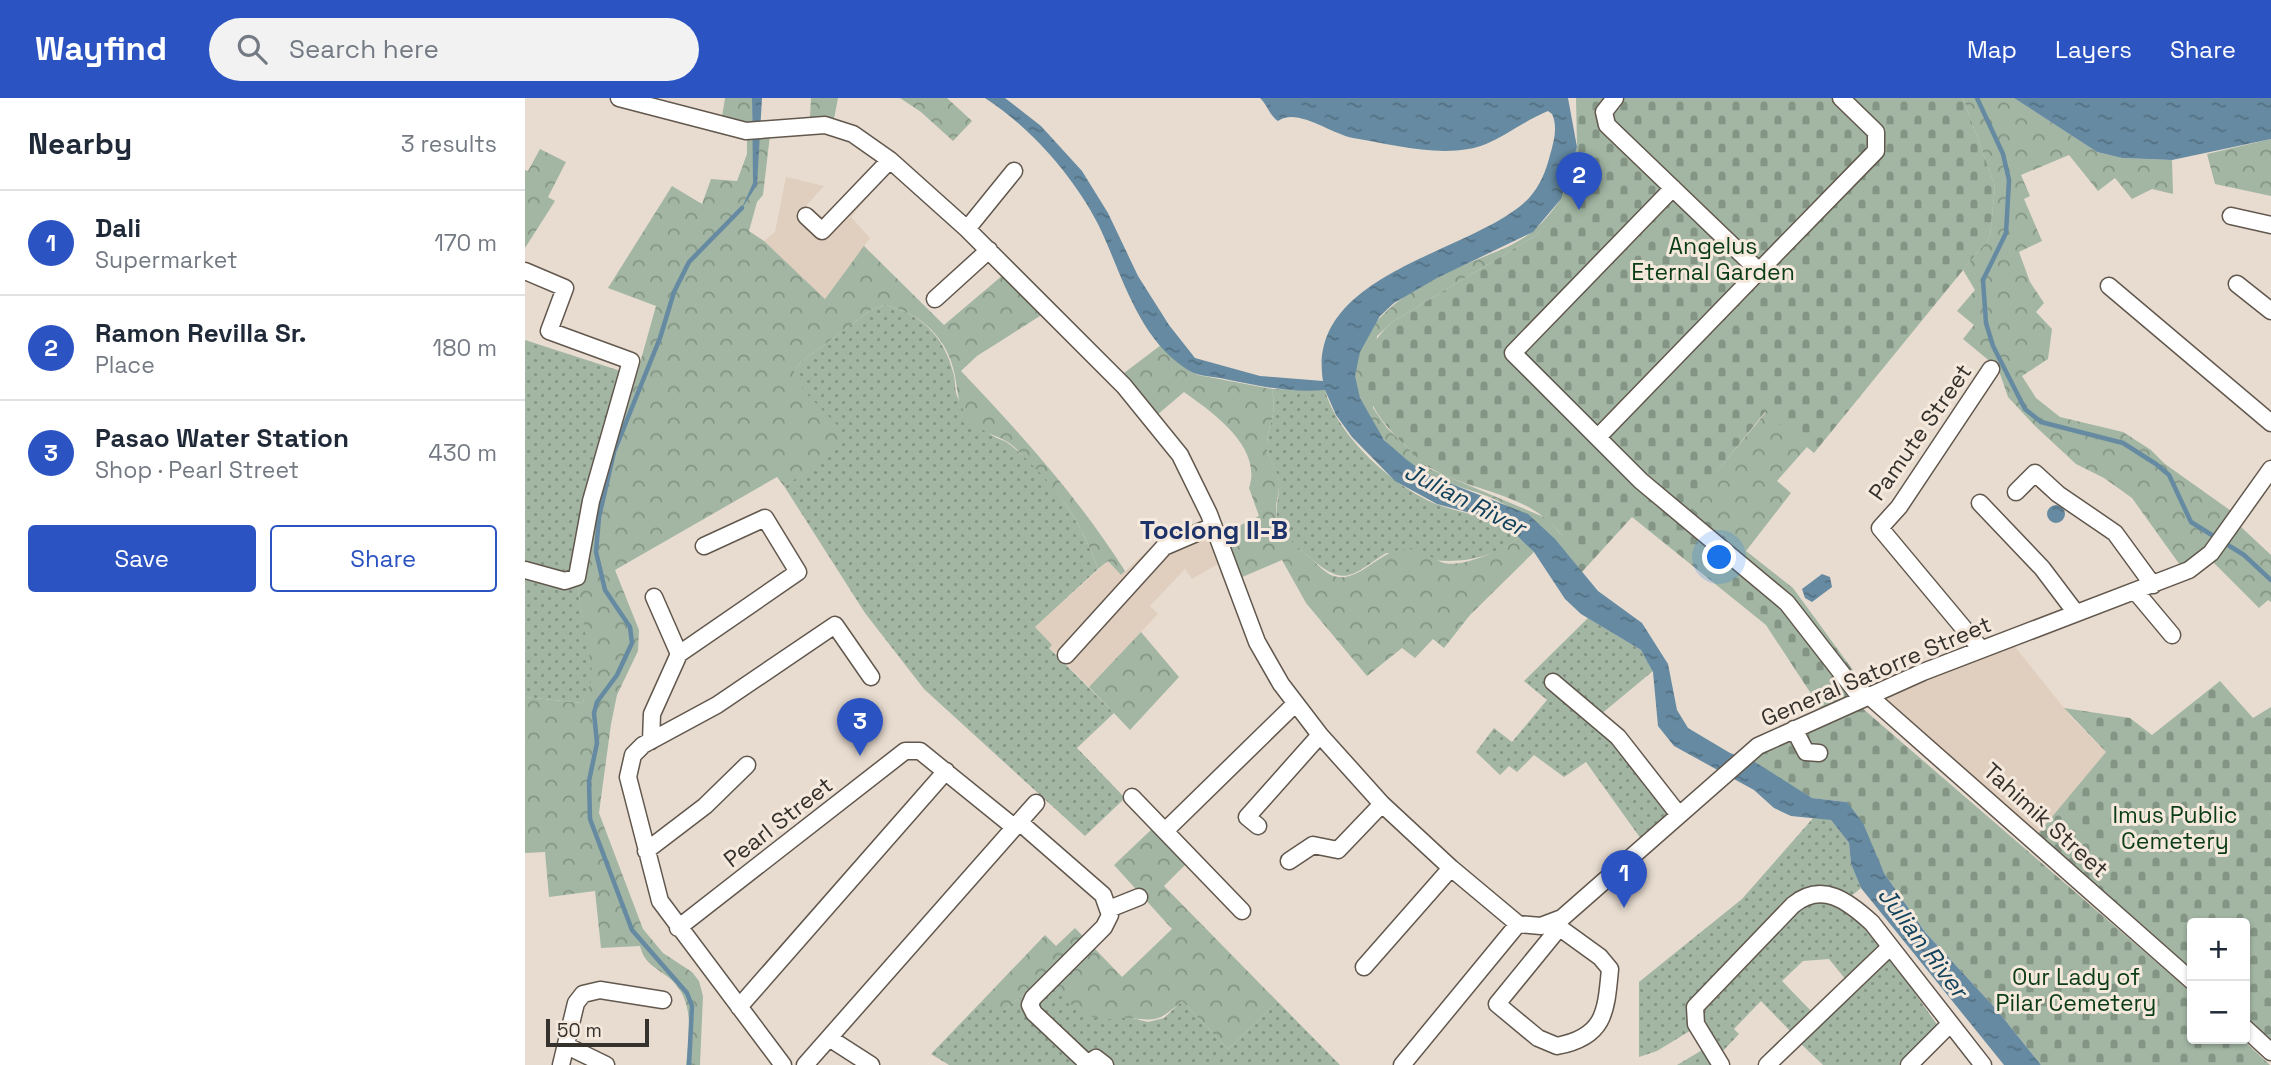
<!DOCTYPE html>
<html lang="en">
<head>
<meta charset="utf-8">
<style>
  body { margin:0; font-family:"Space Grotesk",sans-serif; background:#f2f2f3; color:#1f2937 }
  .controls { position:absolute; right:21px; bottom:21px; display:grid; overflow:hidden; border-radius:7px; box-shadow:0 2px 5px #0004 }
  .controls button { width:63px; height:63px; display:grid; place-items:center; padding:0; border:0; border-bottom:2px solid #e0e1e3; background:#fff; color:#1f2937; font:35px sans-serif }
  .scale { position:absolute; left:21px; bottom:18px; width:103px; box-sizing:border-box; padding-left:7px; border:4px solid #35312c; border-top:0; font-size:19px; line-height:24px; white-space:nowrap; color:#35312c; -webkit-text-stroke:5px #f5e9dd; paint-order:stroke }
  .you { position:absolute; left:1195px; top:460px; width:24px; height:24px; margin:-18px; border:5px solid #fff; border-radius:50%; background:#1a73e8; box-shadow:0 0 0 10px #1a73e833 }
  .badge { display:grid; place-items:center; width:46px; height:46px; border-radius:50%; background:#2c53c2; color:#fff; font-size:23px; font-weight:700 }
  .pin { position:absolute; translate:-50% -58px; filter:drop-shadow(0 2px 4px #0008) }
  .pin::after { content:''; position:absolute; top:37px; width:24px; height:21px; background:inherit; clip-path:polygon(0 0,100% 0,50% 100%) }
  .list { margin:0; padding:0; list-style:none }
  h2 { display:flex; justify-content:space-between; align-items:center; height:91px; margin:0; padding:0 28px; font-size:30px }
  h2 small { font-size:23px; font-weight:400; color:#747a83 }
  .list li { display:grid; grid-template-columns:46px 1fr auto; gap:21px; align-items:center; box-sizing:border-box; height:105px; padding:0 28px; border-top:2px solid #e0e1e3 }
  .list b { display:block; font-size:26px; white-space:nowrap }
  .list p { margin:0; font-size:23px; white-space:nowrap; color:#747a83 }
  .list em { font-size:23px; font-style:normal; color:#747a83 }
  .actions { display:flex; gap:14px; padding:21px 28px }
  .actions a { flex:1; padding:16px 0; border:2px solid #2c53c2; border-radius:7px; text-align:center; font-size:24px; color:#2c53c2 }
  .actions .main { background:#2c53c2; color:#fff }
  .icon { flex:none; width:38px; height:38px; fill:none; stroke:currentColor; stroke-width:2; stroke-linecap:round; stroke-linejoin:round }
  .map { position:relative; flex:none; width:1746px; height:967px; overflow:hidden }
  header { display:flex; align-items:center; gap:42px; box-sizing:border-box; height:98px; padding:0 35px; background:#2c53c2; color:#fff }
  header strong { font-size:33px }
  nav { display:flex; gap:38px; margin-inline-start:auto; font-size:24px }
  .search { width:490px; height:63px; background:#f2f2f3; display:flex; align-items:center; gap:18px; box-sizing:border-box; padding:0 24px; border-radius:38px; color:#747a83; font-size:26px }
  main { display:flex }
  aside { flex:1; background:#fff }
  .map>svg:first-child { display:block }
  .built { fill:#e0cfbe }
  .green { fill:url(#green-dots) }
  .forest { fill:url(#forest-crowns) }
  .cemetery { fill:url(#cemetery-stones) }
  .water { fill:url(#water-ripples) }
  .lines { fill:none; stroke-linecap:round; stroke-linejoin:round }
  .stream { stroke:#658aa1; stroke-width:4.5 }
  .minor-casing { stroke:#61574d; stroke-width:19 }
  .minor { stroke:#fff; stroke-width:16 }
  .labels { text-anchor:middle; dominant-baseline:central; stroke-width:6; stroke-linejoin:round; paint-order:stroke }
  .park-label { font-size:23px; fill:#0a3c15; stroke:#f5e9dd }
  .street-label { font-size:23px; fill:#35312c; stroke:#f5e9dd }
  .water-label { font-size:24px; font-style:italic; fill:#12425c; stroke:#f5e9dd }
  .quarter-label { font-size:26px; font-weight:bold; fill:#1d3269; stroke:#f5e9dd }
</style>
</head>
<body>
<header>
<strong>Wayfind</strong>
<div class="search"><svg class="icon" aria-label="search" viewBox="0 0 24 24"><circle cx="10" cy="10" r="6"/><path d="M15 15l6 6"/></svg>Search here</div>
<nav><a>Map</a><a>Layers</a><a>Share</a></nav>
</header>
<main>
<aside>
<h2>Nearby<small>3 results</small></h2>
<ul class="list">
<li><span class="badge">1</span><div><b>Dali</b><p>Supermarket</p></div><em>170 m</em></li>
<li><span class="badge">2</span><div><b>Ramon Revilla Sr.</b><p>Place</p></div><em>180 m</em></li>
<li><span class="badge">3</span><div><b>Pasao Water Station</b><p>Shop · Pearl Street</p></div><em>430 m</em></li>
</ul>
<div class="actions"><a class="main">Save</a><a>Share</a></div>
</aside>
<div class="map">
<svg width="1746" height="967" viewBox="0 0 1746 967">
  <defs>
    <pattern id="green-dots" width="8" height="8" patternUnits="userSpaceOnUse" patternTransform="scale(1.75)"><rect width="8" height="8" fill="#a2b6a3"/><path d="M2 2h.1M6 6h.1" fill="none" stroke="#859585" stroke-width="1.8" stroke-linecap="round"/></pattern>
    <pattern id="forest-crowns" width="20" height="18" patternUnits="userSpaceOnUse" patternTransform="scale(1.75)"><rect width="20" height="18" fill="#a2b6a3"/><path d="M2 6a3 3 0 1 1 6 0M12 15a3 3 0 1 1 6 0" fill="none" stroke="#859585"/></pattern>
    <pattern id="cemetery-stones" width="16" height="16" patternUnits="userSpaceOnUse" patternTransform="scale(1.75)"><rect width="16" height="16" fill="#a2b6a3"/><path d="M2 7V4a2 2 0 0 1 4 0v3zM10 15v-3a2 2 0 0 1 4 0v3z" fill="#859585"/></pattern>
    <pattern id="water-ripples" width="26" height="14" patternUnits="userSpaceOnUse" patternTransform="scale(1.75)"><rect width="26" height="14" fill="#658aa1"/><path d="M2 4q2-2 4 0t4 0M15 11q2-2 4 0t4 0" fill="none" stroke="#547183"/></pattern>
  </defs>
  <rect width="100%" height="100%" fill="#e8dcd0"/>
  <path class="built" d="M348,69L359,80L326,119L345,140L300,201L239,143L250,134L261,79L299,88L281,108L301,121Z
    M678,424L693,466L667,481L660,471L625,508L633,516L564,589L524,549L526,547L510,529L583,463L596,477L631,445Z
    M1487,545L1547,620L1581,654L1511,738L1356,601Z"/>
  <path class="green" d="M360,207C395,215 419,238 428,274C431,282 429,293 433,300C440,311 458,333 470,339C475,342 480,342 484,346C527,379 555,421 573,471L510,529L527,547L524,550L589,615L552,650L600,700L560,738L399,591L340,515L259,388L304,358L269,273L276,264L346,212Z
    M0,242L111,278L93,321L53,493L69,579L57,605L0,599Z
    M747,291L800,292C812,338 869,389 911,406C941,417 970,418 995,439C950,472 913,464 861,455C824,479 820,490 783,458C773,449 760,441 754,427C748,413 755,399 754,385C753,372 743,362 742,349C742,326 753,319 747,291Z
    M1063,520L1116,552L1128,573L1069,622L1082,632L1144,717L1116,741L1061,664L1039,679L1009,657L992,674L984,668L975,677L951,654L969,630L987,644L1022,602L999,583Z
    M1289,719L1306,722L1324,745L1326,766L1336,790L1324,800L1298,790L1172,900L1168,931L1132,953L1114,959V884L1217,801Z
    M1288,800L1324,810L1358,848L1321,882L1304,861L1278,863L1257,883L1287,914L1266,934L1236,903L1209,931L1214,936L1197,954L1176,920L1175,910L1273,810Z
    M1363,857L1413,928L1374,967H1298L1275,945Z
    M526,889L575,921L602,919L623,924L639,920L657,903L703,951L753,904L815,967H424L406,956L457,903L467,911L479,912L504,892Z
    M1179,951L1187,967H1152Z"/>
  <path class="forest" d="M200,0H227V26L196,25Z
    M286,0H313L309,21L285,19Z
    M375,0H422L447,23L428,43L396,14Z
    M1438,0H1489L1572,54L1597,60L1647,62L1648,96L1627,91L1607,101L1590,80L1573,93L1544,57L1496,77L1505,98L1499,101L1517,143L1494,154L1505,184L1519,205L1511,214L1527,231L1523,261L1497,278L1511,300L1535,319L1598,334L1626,352L1640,366L1709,415L1681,451L1655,467L1607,400L1579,380L1551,366L1510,328L1483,299L1473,270L1438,241L1449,227L1432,213L1450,192L1438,172L1465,139L1470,88Z
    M245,37L238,97L232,104L224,133L239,143L300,201L339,148L419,227L478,177L518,216L452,258L436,273C496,336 553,399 600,473L596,477L583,463L573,471C558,429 538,396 505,365C498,358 490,348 481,343C468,336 456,334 445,322C433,308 433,295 430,278C423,240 396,215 360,207L346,212L276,264L269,273L279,293L315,330C326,355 276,376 259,388L252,379L90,472L114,532L113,553L92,597L86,626L74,715L118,831L138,855L167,874L174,883L178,898L175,967H161C164,936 171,901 143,879C130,869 119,865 115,848L76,850L70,793L24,799L20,754L0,755V599L57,605L68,579L53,493L93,321L113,272L131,208L83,190L147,88L177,106L186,81L212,83L222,56V40Z
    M1746,41V98L1690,86L1682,56Z
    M15,51L41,64L23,99L30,103L0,150V72L3,73Z
    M1036,101L1031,117L1010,138L867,224L852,238L848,310L862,330L905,371L1021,420L1049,450L1056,475C1033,444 1011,424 977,405C954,392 926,389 902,376C870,359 828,316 830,276C833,218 894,186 941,166C964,156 989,149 1008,133C1019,124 1028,112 1036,101Z
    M636,247L648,260L673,277L747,291C753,319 742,326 742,349C743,362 753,371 754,384C755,393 751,402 751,411C751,433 767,444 783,458C792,465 801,478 813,479C837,482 856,451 881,451C896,451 903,458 916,464C935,472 979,451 995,439L1009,454L945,517L919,550L908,541L890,560L877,550L842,578L781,505L757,462L715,480L700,435L734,418L724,390C738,349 687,314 659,294L632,317L599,275Z
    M1241,314L1282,349L1252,383L1266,395L1221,453L1163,408Z
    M1715,428L1746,457V504L1743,502L1734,510L1687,463Z
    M616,534L654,579L605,632L564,589Z
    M628,730L662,765L639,788L753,904L703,951L657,903C634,923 633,923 604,920C595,919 585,922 576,921C557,919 540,901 526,889L504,892L479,912H467L457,903L520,837L531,848L550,830L597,879L647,831L589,767Z"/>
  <path class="cemetery" d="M1051,0H1438L1470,88L1465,139L1289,355L1240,314L1164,408L1268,490L1341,590L1296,611L1241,527L1107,419L1056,475C1049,453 1040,437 1022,422C992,395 943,391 909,372C898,367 889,356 880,347C840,310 820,267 867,224L1010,138L1030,117L1052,49Z
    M1695,583L1728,620L1746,609V950L1720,927V825H1667V880L1511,738L1581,654L1539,610L1605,620L1627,637Z
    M1336,609L1667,895V941H1717L1745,967H1516L1471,911L1400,834L1359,775L1322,704L1287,700L1224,662L1232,656Z"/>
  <path class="water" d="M227,0H237L232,87L216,112L228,85Z
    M460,0H480L516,28L557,73L583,115L613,178L644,227L670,260L735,278L798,283C780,173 951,155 1004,100C1015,88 1021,73 1025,57C1029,43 1033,29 1027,16L1023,13C1001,22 982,37 961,46C922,62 867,46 828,40C806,36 772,9 753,23C745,18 743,8 735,0H1043L1052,49L1036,101L1008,134L912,180L869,205L855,218L835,254L830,278L835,300L859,342L882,362L901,376L1003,416L1030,441L1073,493L1117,525L1143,566L1152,612L1163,630L1205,655L1230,664L1287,700L1322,704L1338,725L1359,775L1400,834L1471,911L1516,967H1479L1336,790L1326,766L1324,745L1306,722L1266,718L1249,710L1229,692L1149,648L1133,628L1128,574L1116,552L1056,516L1040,501L1009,454L983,429L964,420L912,406L870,383L827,339L811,317L800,292C765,295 734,288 700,281C686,278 672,279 660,270C611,237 597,175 573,126C549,79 505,29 460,0Z
    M1489,0H1746V41L1647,62L1597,60L1572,54Z
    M1522 416a9 9 0 1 1 18 0a9 9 0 1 1-18 0Z
    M1297,476L1305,479L1307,489L1287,504L1280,500L1277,491Z"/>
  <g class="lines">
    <path class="stream" d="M1452,0L1478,56L1484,82L1481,135L1458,182L1461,225L1468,248L1500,311L1516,324L1598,345L1631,366L1644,377L1666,424L1719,457L1746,482
      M164,967L167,908L162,895L107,832L65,721L64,683L72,645L69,615L72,604L92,577L107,545L105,529L80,492L71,454L74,419L89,354L135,240L149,194L164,164L217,110"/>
    <g class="minor-casing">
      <path id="minor" d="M94,0L221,33L300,27L328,36L365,62L442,131L599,288L655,357L684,416L732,544L756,586L795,637L857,706L926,770L993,826
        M1090,0L1079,14L1082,27L1234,173L1351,53V34L1316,0
        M1148,90L988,255L1116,383L1262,505L1336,600
        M281,118L297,133L365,62
        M1706,118L1746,127
        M442,131L489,73
        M0,173L40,190L24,233L106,263L66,403L52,479L40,483L0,472
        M1712,186L1746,213
        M1584,188L1746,325
        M410,201L464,152
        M1073,339L1234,173
        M1491,394L1510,375L1533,396L1590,435L1628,487
        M1455,405L1517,470L1551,515
        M1611,494L1647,537
        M129,499L154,556
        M1456,551L1355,430L1374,409L1466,271
        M541,557L639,449L688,428
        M1028,584L1093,639L1154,717
        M1343,597L1667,883
        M1269,631L1281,654L1294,655
        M126,643L127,616L154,556L273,474L240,420L179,448
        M607,699L717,813
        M733,728L722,719L795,637
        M640,733L770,606
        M121,753L180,708L222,667
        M764,763L788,747L813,752L857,706
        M584,811L614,799
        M1028,825L1075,859L1085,871C1081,914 1080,939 1032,948L1013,940L972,906L1034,830
        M153,830L380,653H395L484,725L500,729L578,797L585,817L579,829L508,900L505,907L509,915L561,964
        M839,869L926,770
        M214,909L421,673
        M1720,930L1746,954
        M304,940L346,967
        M42,948L81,967
        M36,967L51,905L58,896L75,892L138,902
        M258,967L135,803L103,679L108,657L118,647L192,607L310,527L346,579
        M280,967L511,705
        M560,967L571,960L580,967
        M877,967L993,826L1016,828L1037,820L1233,648L1398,574L1664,472L1686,455L1746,371
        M1196,967L1171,926L1170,909L1268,807C1297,783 1323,803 1347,825L1458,967
        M1242,967L1364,850
        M1384,967L1424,927"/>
    </g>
    <use href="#minor" class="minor"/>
  </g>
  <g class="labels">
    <g class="park-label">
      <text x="1188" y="148">Angelus<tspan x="1188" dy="26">Eternal Garden</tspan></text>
      <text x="1650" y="717">Imus Public<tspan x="1650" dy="26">Cemetery</tspan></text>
      <text x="1551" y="879">Our Lady of<tspan x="1551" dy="26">Pilar Cemetery</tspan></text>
    </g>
    <g class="street-label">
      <text transform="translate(1395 334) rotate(-55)">Pamute Street</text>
      <text transform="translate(1351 573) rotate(-23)">General Satorre Street</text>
      <text transform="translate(1521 722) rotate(42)">Tahimik Street</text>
      <text transform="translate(253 724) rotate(-38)">Pearl Street</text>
    </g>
    <g class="water-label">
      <text transform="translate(940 401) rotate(27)">Julian River</text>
      <text transform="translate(1398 844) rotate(53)">Julian River</text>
    </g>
    <g class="quarter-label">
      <text x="689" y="432">Toclong II-B</text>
    </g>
  </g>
</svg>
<div class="controls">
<button>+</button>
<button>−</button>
</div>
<div class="scale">50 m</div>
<div class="you"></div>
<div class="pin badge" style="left:1099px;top:810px">1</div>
<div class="pin badge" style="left:1054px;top:112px">2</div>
<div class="pin badge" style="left:335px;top:658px">3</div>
</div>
</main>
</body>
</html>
